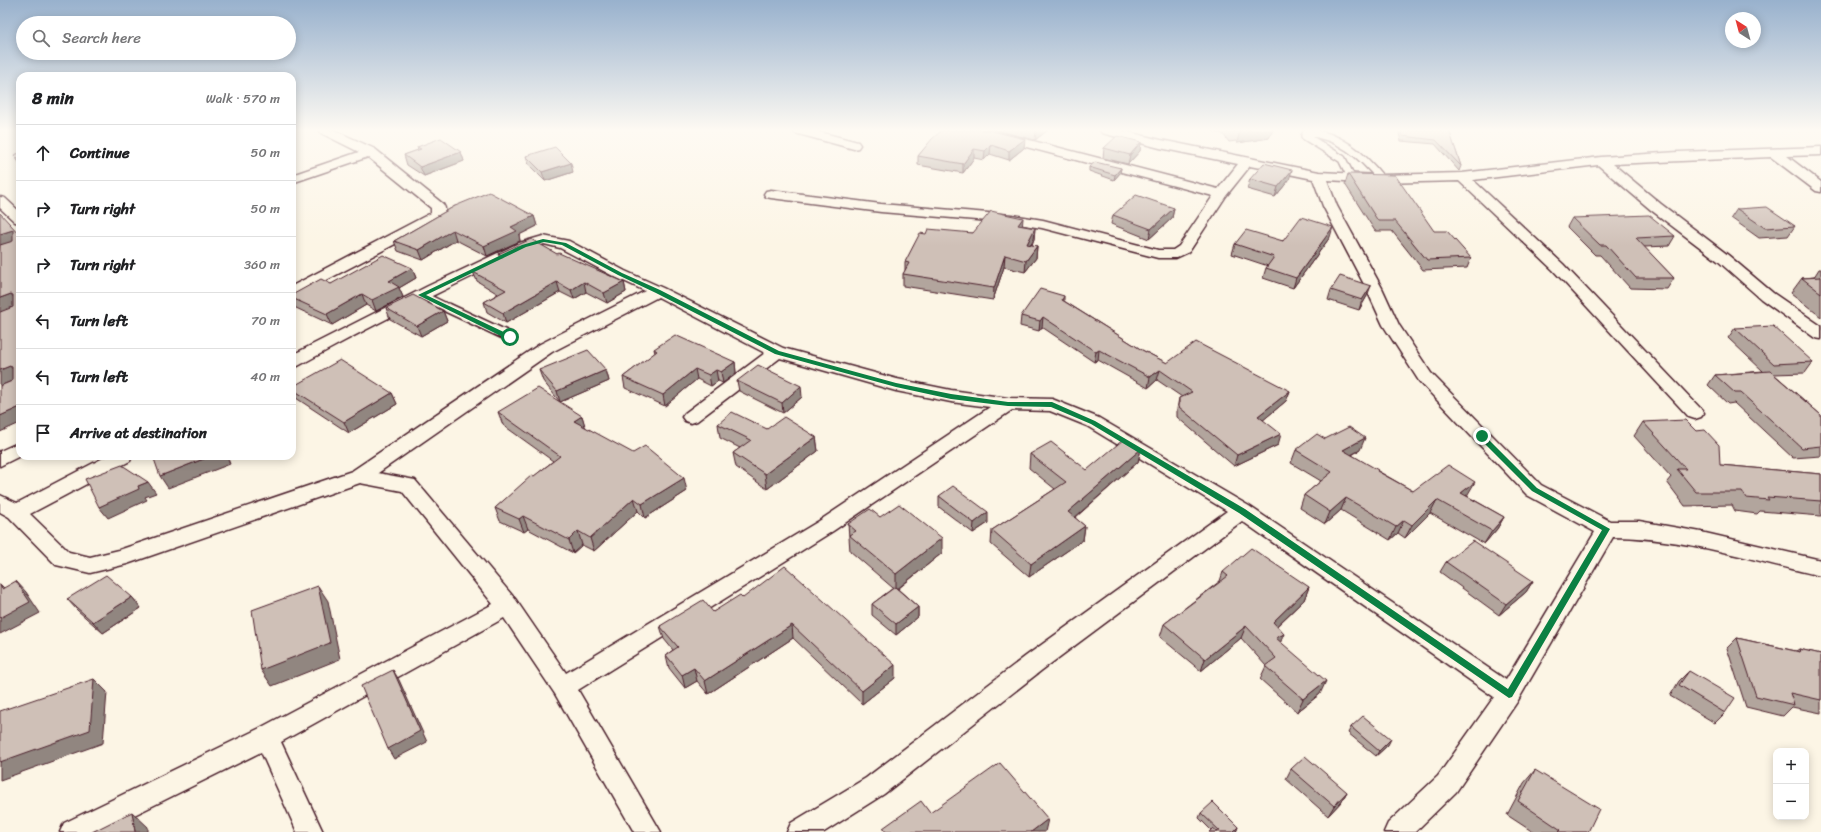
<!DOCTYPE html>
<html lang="en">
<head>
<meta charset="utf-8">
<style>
  body { margin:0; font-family:Sriracha,sans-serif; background:#f2f2f2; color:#202124 }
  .controls { position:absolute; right:12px; bottom:12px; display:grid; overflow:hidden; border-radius:8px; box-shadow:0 2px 10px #0003 }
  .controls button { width:36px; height:36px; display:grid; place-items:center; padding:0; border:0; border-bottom:1px solid #e0e0e0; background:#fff; color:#202124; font:20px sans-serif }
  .compass { position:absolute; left:1725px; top:12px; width:36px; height:36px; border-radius:50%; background:#fff; box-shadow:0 2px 10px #0003; rotate:324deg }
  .stop { position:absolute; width:12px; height:12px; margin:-9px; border:3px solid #0b8043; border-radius:50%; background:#fff }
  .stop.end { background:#0b8043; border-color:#fff; box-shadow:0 1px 4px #0008 }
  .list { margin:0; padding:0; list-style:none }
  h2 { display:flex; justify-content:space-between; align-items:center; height:52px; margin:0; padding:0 16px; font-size:17px }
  h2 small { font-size:13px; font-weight:400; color:#757577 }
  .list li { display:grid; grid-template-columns:26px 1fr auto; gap:12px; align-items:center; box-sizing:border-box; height:56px; padding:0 16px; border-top:1px solid #e0e0e0 }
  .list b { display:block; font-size:15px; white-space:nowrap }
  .list em { font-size:13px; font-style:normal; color:#757577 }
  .icon { flex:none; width:22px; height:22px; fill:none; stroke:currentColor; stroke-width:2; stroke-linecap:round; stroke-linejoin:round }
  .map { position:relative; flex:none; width:1821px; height:832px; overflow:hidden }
  .search { position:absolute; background:#fff; box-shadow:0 2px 10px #0003; left:16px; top:16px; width:280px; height:44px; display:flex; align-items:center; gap:10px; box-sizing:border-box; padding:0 14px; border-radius:22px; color:#757577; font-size:15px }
  .panel { position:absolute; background:#fff; box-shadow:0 2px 10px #0003; left:16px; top:72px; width:280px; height:388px; border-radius:12px }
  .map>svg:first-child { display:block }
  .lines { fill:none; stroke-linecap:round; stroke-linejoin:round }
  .service-far1-casing { stroke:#4a1f2b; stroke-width:10 }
  .service-casing { stroke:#4a1f2b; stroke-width:12 }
  .minor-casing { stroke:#4a1f2b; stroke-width:3 }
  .service-far1 { stroke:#fcf5e5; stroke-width:7 }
  .service { stroke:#fcf5e5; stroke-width:9 }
  .minor { fill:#fcf5e5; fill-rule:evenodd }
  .wall { fill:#b2a59d; stroke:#4a1f2b }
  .shaded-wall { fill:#918680; stroke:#4a1f2b }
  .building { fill:#cfc0b7; stroke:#4a1f2b }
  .route { fill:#0b8043 }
</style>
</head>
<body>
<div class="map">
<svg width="1821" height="832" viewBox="0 0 1821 832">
  <rect width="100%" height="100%" fill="#fcf5e5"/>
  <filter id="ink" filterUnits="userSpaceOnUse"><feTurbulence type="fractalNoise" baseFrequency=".025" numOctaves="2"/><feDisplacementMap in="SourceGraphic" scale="8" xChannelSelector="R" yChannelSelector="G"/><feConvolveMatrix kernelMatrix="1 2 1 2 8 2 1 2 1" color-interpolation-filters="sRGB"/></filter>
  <g filter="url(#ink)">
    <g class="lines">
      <g class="service-far1-casing">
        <path id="service-far1" d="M1351,177L1342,159L1305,136L1307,132C1340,136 1361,154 1381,179
          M421,295L450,309"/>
      </g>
      <g class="service-casing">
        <path id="service" d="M448,308L510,337"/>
      </g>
      <g class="minor-casing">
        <path id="minor" d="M319,130H334L375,149L443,204C448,211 443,215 439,221L298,295L292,297V286L431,213V208L368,157L292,183V175L359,152L321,133Z
          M793,130H812L858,142L860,145L858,148L854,149L795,133Z
          M971,130H991L1218,189L1238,164L1160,148L1102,133L1100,130H1120L1161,140L1319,172L1381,175L1462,173L1601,157L1678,152L1821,147V155L1787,156L1821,182V192L1816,191L1771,157L1613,164L1661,204L1728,255L1773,293L1821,326V339L1815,338L1761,299L1718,261L1651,210L1598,165L1473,180L1563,264L1701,409L1704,413L1701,417L1695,419L1689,417L1553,270L1459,181L1381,183L1327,180L1337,206L1382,288L1399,325L1431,373L1541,485L1610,521H1639L1701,532L1821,560V576C1755,561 1681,537 1613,537L1517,702L1456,792L1415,832H1384L1388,823L1438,776L1494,697L1242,521L1042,670L884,794L824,832H787L791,823L866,778L1026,656L1227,511L1087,426L1050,411L1012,410L833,531L578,690L661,832H634L555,694L504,618L281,742L323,832H297L261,752L100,832H60L64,823L258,729L493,604L402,491L360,483L127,564L90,573L56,565L9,517L0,512V495L17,503L107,456H132L130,461L30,514L69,552L90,557L119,550L352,471L540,344L645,291L615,277L560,248L544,244L529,249C451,286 374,324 298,366L292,367V355L428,286L519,243L543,236L569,241L625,271L663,288L783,348L897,379L951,390L1008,398L1052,399L1099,418L1249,506L1506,680L1595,532L1527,495L1419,381L1383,325L1366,288L1323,206L1313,179L1250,166L1226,196L1189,252L1176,258H1158L1042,228L1012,223L881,212L771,198L766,197L764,194L766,191L771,190L881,204L1012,215L1043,220L1158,250H1173L1179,246L1213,196L973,133ZM658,297L765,353L685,413L682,417L685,421L691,423L697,421L780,358L896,391L951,402L990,407L819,521L566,673L516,600L415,480L378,473L552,352Z
          M0,197L5,198L20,212V223L15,222L0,208Z
          M20,442V456L0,466V451Z"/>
      </g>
      <use href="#service-far1" class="service-far1"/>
      <use href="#service" class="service"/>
      <use href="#minor" class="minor"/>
    </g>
    <path class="wall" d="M942,130L1024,148L1009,160L990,154L984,160L974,158L963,173L918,165V156Z
      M996,130H1048L1035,140Z
      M1214,130H1273L1269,138L1237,143L1236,141L1229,142L1223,134L1214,132Z
      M1398,130H1449L1461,166L1459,171L1435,144L1401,141Z
      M1141,142L1140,151L1128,164L1103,158L1104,148Z
      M417,147L461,152L464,161L424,176L407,165L404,155L418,150Z
      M20,153V164L14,155Z
      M526,156L573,172L545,181L529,165Z
      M1089,167L1121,168L1120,173L1114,180L1089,171Z
      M1348,174L1471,258L1467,268L1423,270L1392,231H1375L1345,184Z
      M1250,179L1289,180L1275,197L1247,189Z
      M455,206L534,216L537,226L519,235L520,241L487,256L456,240L423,260L398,251L394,241Z
      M1174,208L1172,218L1149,239L1111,224L1113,215Z
      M1737,209L1795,226L1788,236L1759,238L1731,218Z
      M1572,218L1675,236L1669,246L1644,247L1674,278L1667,289L1630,288L1600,255H1595L1567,227Z
      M1022,225L1035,228L1034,239L1032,245L1037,246L1036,258L1025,272L1004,267L993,300L903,286V274L905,271V262L926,234L973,233Z
      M1330,237L1293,288L1263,278L1266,268L1268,266L1232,254L1235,244Z
      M498,254H557L624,282L626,292L607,303L586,292L574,299L560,292L506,323L487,312L484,302L498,294L477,281L473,272L500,258Z
      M412,268L416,278L399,288L403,297L376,311L366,305L332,325L294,307L292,303V295L331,284Z
      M1819,269H1821V317L1791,293L1802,278L1814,277Z
      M1331,290L1367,296L1359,310L1328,300Z
      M1064,296V301L1142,350L1167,363L1290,391L1286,401L1263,420L1278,445L1234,466L1177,417V409L1179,398L1182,397L1157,380L1148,388L1098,360L1094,362L1042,327L1039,331L1020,326L1021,316Z
      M386,308L443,311L447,321L421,336L390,319Z
      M1735,328L1813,362L1805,373L1774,374L1821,415V456L1793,458L1734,403L1728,404L1708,385L1715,375L1763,371L1728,338Z
      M654,349L735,362L736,373L723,383L718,381L711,386L697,379L665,406L625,388L623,377L655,353Z
      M539,370H606L609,381L560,402L543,381Z
      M737,381L802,397L783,413L739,391Z
      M292,387L392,393L397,404L349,433L296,398L292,391Z
      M498,412L582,416L585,427L687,491L645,518L638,511L594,551L582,545L573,553L528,529L524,532L500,521L495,508L553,461L503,425Z
      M1643,422L1720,465L1821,474V516L1760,511L1757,514L1735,511L1732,505L1685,506L1667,482L1671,477L1634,436Z
      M718,424L767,429L816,437L818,451L767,489L736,467L733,453L740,448L720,438Z
      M1325,439L1360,450L1352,455L1378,471L1413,491L1468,494L1467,496L1504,517L1497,529L1484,544L1430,513L1405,538L1398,533L1390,540L1341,510L1325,524L1300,508L1304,495L1321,481L1291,463L1296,450Z
      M1141,449L1138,462L1075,518L1085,526L1083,540L1029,577L991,544L992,530L1055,489L1029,468L1030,454L1087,470Z
      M939,496L988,523L973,533L939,507Z
      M880,517L942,553L898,589L918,607V617L896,635L872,615V604L893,588L850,551L848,524Z
      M1446,562L1533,581L1526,592L1499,615L1440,572Z
      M1223,572L1309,587L1304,600L1277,626L1281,643L1320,694L1297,712L1260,679L1266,666L1241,638L1201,671L1160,637L1164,624L1220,581Z
      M132,597L141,608L103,633L77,610L67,599Z
      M743,598L895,678L862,704L793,638L708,694L697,681L685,688L669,668L666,655L673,650L664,639L660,626L713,612Z
      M1737,638L1796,651L1799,649L1821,654V713L1792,707L1783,716L1746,707L1727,648Z
      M1689,671L1725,713L1715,723L1670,696L1679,681Z
      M1351,727L1388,745L1376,756L1348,733Z
      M1291,769L1347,792L1341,802L1328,816L1286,779Z
      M1535,770L1588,832H1533L1507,815L1524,783Z
      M1201,813L1238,827L1236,832H1209L1211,830L1199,818Z"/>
    <path class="shaded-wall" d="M1038,130H1048L1035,140L1036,131Z
      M1240,130H1273L1269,138L1237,143Z
      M1025,139L1024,148L1009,160V151Z
      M1141,142L1140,151L1128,164L1130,155Z
      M991,145L990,154L984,160L985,151Z
      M974,149V158L963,173V164Z
      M461,152L464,161L424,176L420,167Z
      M571,163L573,172L545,181L542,172Z
      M1121,168L1120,173L1114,180L1115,175Z
      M1292,170L1289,180L1275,197L1278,187Z
      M1174,208L1172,218L1149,239L1151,229Z
      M534,216L537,226L519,235L520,241L487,256L484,246L511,227Z
      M1023,218L1022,230L1018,225Z
      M1333,227L1330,237L1293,288L1296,278Z
      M1035,228L1034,239L1026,255L1027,244Z
      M13,230L20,240L0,248V234Z
      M453,230L456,240L423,260L419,250Z
      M1037,246L1036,258L1025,272L1026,261Z
      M1005,255L1004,267L993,300L994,288Z
      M412,268L416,278L399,288L403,297L376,311L372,300L389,281Z
      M557,282L560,292L506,323L503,313Z
      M584,282L586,292L574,299L571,290Z
      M624,282L626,292L607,303L604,293Z
      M1371,286L1367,296L1359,310L1362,300Z
      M11,294L20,306L0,313V298Z
      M362,294L366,305L332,325L327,314Z
      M443,311L447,321L421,336L417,326Z
      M1043,317L1042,327L1039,331L1040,321Z
      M1099,350L1098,360L1094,362L1096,352Z
      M735,362L736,373L723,383L721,372Z
      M10,366L19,378L0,386V370Z
      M695,369L697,379L665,406L663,395Z
      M606,370L609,381L560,402L557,391Z
      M716,370L718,381L711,386L709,375Z
      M1160,370L1157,380L1148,388L1150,377Z
      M801,386L802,397L783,413L782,403Z
      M1290,391L1286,401L1255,427L1258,416Z
      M392,393L397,404L349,433L344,422Z
      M20,407V423L0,432V416Z
      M582,416L586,429L574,421Z
      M1281,434L1278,445L1234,466L1237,455Z
      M816,437L818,451L767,489L765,474Z
      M1365,438L1360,450L1338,462L1343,450Z
      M1141,449L1138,462L1065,526L1068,512Z
      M211,456H227L230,464L168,488L160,476Z
      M684,478L687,491L645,518L642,504Z
      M148,482L156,493L145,497L147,500L108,518L99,507L138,486Z
      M1475,482L1468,494L1455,505L1461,493Z
      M634,498L638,511L594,551L590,538Z
      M1346,498L1341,510L1325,524L1330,512Z
      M1437,500L1430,513L1405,538L1412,525Z
      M988,512V523L973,533L974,523Z
      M523,516L528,529L524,532L519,519Z
      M1504,517L1497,529L1484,544L1492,531Z
      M1404,520L1398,533L1390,540L1396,527Z
      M1085,526L1083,540L1029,577L1031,564Z
      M578,531L582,545L573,553L569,540Z
      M942,538V553L896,590V574Z
      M16,581L26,592L40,613L0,634V618Z
      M1533,581L1526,592L1499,615L1506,604Z
      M0,584L8,592L2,589L0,585Z
      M318,586L328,601L340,659L272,686L261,670Z
      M1309,587L1304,600L1268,634L1273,622Z
      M132,597L141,608L103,633L93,622Z
      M918,607V617L896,635V624Z
      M792,625L793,638L708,694L705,681Z
      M1246,626L1241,638L1201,671L1205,659Z
      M1284,634L1279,646L1276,638Z
      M895,665V678L862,704V691Z
      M694,668L697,681L685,688L682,675Z
      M393,670L399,680L427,742L394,759L388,749Z
      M94,679L107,692L103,743L0,780V762Z
      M1326,681L1320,694L1297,712L1303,699Z
      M1391,739L1388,745L1376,756L1379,751Z
      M1347,792L1341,802L1328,816L1334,806Z
      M132,812L148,827V832H135Z
      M1048,819L1045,832H1031Z
      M1238,827L1236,832H1233Z"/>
    <path class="building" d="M942,130H988L1025,139L1009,151L991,145L985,151L974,149L963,164L918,156L932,139Z
      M1030,130H1038L1036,131Z
      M1401,130H1449L1461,166L1436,140L1402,136Z
      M1117,136L1141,142L1130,155L1104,148Z
      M441,138L461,152L420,167L404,155L421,149L417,147Z
      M555,147L571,163L542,172L526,156Z
      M20,153V161L14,155Z
      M1095,162L1121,168L1115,175L1089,167Z
      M1264,163L1292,170L1278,187L1250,179Z
      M1348,174L1395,175L1434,231H1447L1471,258L1427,260L1395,221H1378Z
      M489,192L534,216L511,227L517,231L484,246L453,230L419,250L394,241L455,206Z
      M1136,195L1174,208L1151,229L1113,215Z
      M1767,207L1795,226L1765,228L1737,209Z
      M991,211L1023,218L1018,225L1035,228L1027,244L1037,246L1026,261L1005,255L994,288L903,274L909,263L905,262L920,233L926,234L928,229L973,233Z
      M0,213L20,235V407L0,416V386L12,381V367L10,366L0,370V312L13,307V295L11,294L0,298V245L13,241V230L0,234Z
      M1649,215L1675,236L1636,238L1674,278H1636L1606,245H1600L1572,218Z
      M1301,217L1333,227L1296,278L1266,268L1274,257L1235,244L1246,230L1283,241Z
      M531,239L557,254L559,253L624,282L604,293L584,282L571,290L557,282L503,313L484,302L506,290L473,272L503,256L498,254Z
      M383,255L412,268L389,281L399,287L372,300L362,294L327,314L292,298V295L321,279L331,284Z
      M1340,276L1371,286L1362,300L1331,290Z
      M1821,277V293L1802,278Z
      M1040,289L1064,296L1062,300L1142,350L1167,363L1196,342L1290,391L1258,416L1281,434L1237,455L1179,407V398L1192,392L1160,370L1150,377L1099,350L1096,352L1043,317L1040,321L1021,316Z
      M413,295L443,311L417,326L386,308Z
      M1773,326L1813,362L1774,364L1735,328Z
      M675,335L735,362L721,372L716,370L709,375L695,369L663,395L623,377L657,351L654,349Z
      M588,350L606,370L557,391L539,370Z
      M340,360L392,393L344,422L292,389V387Z
      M758,365L801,386L782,403L737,381Z
      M1770,371L1821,415V446L1802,448L1741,393H1735L1715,375Z
      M538,388L582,416L574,421L633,453L645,446L684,478L642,504L634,498L590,538L578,531L569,540L523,516L519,519L495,508L532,475L534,476L560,456L498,412Z
      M732,412L767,429L784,417L816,437L765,474L733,453L751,440L718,424Z
      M1685,420L1696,431L1705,430L1719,445L1720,465L1821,474V501L1767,497L1769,500L1746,498L1742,492H1696L1677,469H1686L1643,422Z
      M1349,427L1365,438L1343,450L1378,470L1377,471L1413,491L1448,465L1475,482L1461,493L1504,517L1492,531L1437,500L1412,525L1404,520L1396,527L1346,498L1330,512L1304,495L1332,472L1296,450L1317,434L1325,439Z
      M1124,439L1141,449L1068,512L1085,526L1031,564L992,530L1066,482L1030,454L1051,442L1087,470Z
      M153,456H211L160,476Z
      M122,465L148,482L138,486L139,489L99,507L85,479Z
      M953,486L988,512L974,523L939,496Z
      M899,504L942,538L896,574L849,535L856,531L848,524L870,509L880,517Z
      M1473,541L1533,581L1506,604L1446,562Z
      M1251,548L1309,587L1273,622L1284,634L1276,638L1326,681L1303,699L1265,666L1276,658L1246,626L1205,659L1164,624L1228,576L1223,572Z
      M785,566L895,665L862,691L792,625L705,681L694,668L682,675L666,655L678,647L660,626L703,600L713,612L740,595L743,598Z
      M106,575L132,597L93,622L67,599Z
      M16,581L30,602L0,618V585L2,589Z
      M318,586L330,643L261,670L252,610Z
      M895,587L918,607L896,624L872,604Z
      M1737,638L1800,652L1799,649L1821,654V700L1790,693L1794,705L1756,696Z
      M393,670L420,731L388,749L361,686Z
      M1689,671L1735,698L1725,713L1679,685Z
      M94,679L90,730L0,762V711Z
      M1363,716L1391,739L1379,751L1351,727Z
      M1305,756L1347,792L1334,806L1291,769Z
      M1000,763L1048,819L1031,832H886L883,828L921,801L930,813Z
      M1535,770L1599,809L1588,832H1559L1561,830L1518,801Z
      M1213,802L1238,827L1233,832H1221L1201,813Z
      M132,812L135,832H92Z
      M1213,828L1218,832H1209Z"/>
  </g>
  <linearGradient id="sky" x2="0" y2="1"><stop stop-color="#98b1cd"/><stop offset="0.53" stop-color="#fefaf3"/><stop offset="1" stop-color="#fefaf3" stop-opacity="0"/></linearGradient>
  <rect width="1821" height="246" fill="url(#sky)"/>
  <path class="route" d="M543,239L566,243L622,273L660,290L779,351L896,383L951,394L1008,402H1052L1095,421L1245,509L1508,689L1602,530L1532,491L1479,438V435H1484L1537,488L1610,529L1512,697L1509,698L1239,513L1091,424L1051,407L1008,406L951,399L896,387L775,354L656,293L618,275L562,245L544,242L526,247L426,295L512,336V339H507L418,295L522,245Z"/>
</svg>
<div class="controls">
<button>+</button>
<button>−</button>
</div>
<svg class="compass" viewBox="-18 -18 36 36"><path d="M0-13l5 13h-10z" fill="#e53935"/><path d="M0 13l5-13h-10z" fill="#757577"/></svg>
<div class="stop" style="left:510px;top:337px"></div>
<div class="stop end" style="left:1482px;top:436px"></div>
<div class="search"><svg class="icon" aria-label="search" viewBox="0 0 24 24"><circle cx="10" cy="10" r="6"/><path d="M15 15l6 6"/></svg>Search here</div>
<section class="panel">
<h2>8 min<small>Walk · 570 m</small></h2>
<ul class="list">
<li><svg class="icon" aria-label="ahead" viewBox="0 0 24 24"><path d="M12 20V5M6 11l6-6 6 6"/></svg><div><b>Continue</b></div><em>50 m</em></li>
<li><svg class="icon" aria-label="right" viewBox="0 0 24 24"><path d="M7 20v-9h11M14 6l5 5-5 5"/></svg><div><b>Turn right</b></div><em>50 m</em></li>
<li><svg class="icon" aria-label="right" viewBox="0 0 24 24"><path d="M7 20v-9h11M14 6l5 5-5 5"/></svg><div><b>Turn right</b></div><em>360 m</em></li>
<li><svg class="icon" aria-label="left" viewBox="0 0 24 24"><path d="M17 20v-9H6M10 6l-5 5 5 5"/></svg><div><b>Turn left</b></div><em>70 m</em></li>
<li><svg class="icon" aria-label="left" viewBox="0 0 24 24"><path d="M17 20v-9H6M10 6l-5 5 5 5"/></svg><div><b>Turn left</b></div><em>40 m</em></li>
<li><svg class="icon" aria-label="arrive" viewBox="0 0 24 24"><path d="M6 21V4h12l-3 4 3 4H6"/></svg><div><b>Arrive at destination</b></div></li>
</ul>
</section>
</div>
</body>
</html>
